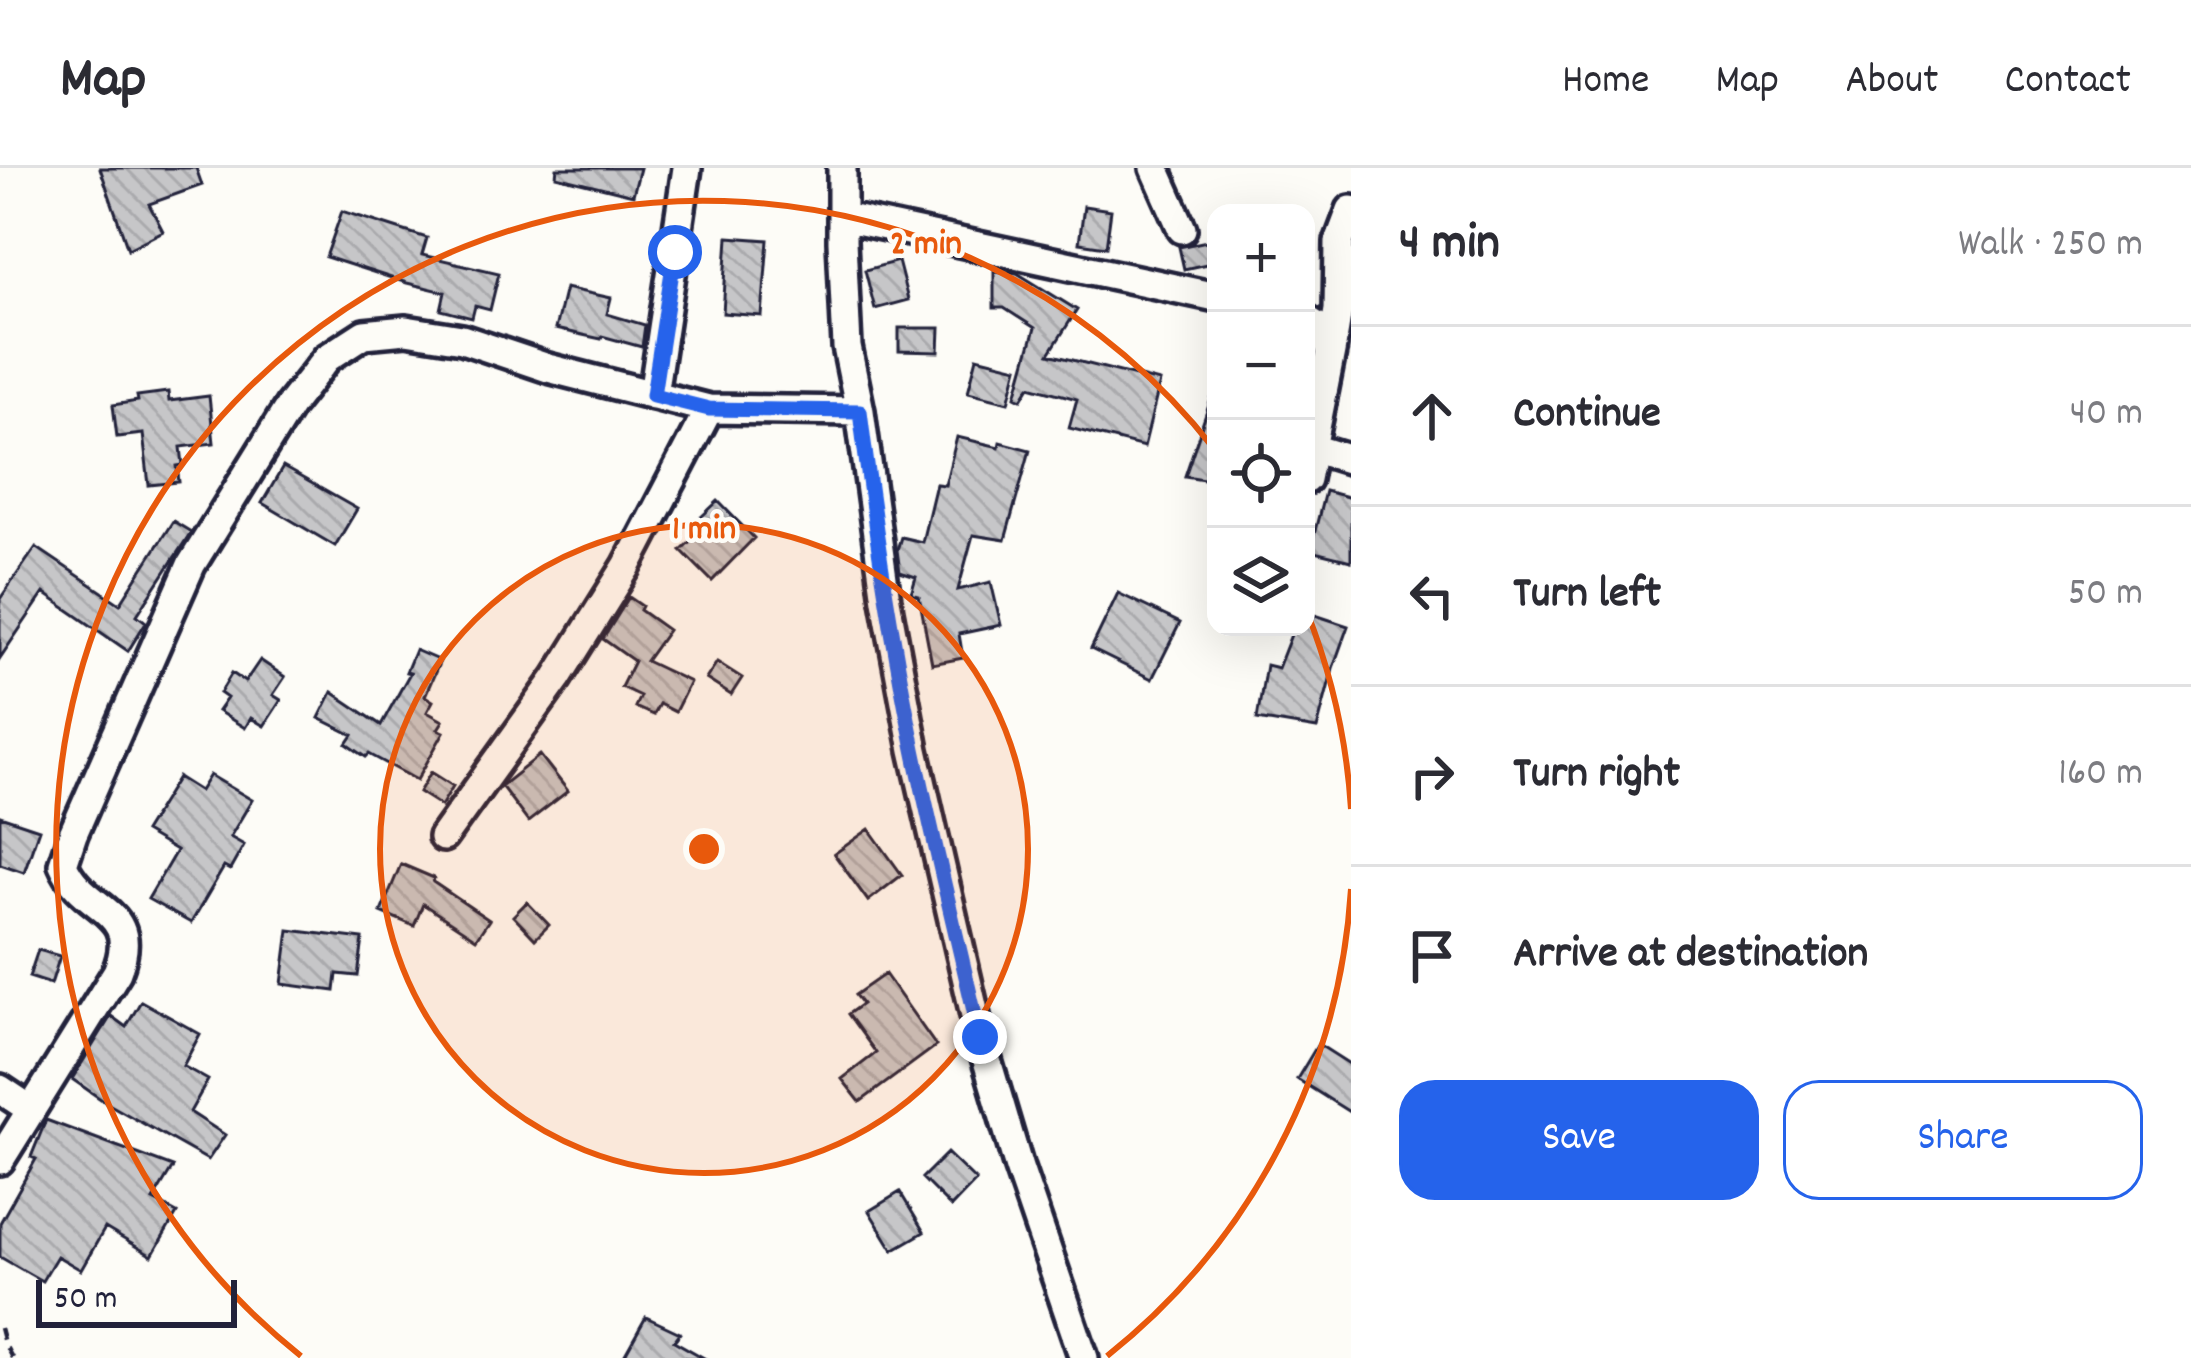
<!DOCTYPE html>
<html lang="en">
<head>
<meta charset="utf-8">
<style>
  body { margin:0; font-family:Dekko,sans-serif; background:#f2f2f3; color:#2b2b33 }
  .controls { position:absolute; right:36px; top:36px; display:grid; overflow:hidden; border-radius:24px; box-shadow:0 12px 48px #0002 }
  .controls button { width:108px; height:108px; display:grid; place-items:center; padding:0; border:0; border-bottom:3px solid #e1e1e2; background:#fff; color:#2b2b33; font:60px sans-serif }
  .scale { position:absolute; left:36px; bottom:30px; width:201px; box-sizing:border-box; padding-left:12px; border:6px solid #22223b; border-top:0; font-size:33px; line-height:42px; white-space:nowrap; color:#22223b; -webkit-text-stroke:9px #fdfcf7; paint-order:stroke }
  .stop { position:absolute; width:36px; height:36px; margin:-27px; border:9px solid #2563eb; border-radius:50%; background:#fff }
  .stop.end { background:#2563eb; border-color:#fff; box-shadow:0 3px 12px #0008 }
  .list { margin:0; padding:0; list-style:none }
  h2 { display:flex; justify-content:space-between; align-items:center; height:156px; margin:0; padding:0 48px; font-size:51px }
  h2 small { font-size:39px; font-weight:400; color:#7c7c81 }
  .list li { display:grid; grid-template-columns:78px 1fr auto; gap:36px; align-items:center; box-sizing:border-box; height:180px; padding:0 48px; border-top:3px solid #e1e1e2 }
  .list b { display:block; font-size:45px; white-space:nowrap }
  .list em { font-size:39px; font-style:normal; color:#7c7c81 }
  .actions { display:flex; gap:24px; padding:36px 48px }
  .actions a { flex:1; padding:27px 0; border:3px solid #2563eb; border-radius:36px; text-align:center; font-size:42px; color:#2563eb }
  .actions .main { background:#2563eb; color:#fff }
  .icon { flex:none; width:66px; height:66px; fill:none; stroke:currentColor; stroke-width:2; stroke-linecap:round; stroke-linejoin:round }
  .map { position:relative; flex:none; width:1351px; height:1190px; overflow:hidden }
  header { display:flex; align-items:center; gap:72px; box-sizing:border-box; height:168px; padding:0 60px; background:#fff; border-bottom:3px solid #e1e1e2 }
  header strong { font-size:57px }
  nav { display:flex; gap:66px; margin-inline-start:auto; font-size:42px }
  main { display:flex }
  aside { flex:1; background:#fff }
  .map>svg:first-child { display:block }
  .building { fill:url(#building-back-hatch); stroke:#22223b; stroke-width:3 }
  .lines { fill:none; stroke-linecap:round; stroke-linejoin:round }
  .minor-casing { stroke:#22223b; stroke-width:36 }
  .path { stroke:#22223b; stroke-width:4.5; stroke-dasharray:12 9; stroke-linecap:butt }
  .minor { stroke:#fdfcf7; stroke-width:27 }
  .route { stroke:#2563eb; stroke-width:15 }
  .ring { fill:none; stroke:#e8590c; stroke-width:6 }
  .centre { fill:#e8590c; stroke:#fdfcf7; stroke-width:6 }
  .ring-label { font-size:36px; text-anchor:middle; font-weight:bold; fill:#e8590c; stroke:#fdfcf7; stroke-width:9; stroke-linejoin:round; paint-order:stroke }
</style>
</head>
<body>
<header>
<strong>Map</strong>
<nav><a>Home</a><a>Map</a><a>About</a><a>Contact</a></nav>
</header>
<main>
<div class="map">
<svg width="1351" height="1190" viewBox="0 0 1351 1190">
  <defs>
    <pattern id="building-back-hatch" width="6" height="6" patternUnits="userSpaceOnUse" patternTransform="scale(3)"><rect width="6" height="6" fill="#c6c6c8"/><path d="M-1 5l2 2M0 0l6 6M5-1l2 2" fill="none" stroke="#aaaaad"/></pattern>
  </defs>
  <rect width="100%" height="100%" fill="#fdfcf7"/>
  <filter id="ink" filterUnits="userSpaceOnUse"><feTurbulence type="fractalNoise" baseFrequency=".00833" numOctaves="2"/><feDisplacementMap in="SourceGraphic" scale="24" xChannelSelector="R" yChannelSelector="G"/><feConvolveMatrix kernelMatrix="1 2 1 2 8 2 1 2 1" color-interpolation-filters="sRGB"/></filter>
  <g filter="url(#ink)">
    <path class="building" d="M100,0H196L202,17L149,36L163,63L128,81Z
      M557,0H640L633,27L556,8Z
      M1084,38L1111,42L1106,79L1079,75Z
      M342,43L427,70L422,87L499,105L490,142L475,138L472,150L441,142L445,124L407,115L326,89Z
      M728,69L768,72L762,148L723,145Z
      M1216,71V94L1184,101L1179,79Z
      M898,93L908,132L875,141L865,102Z
      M994,103L1017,105L1077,142L1049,186L1160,214L1144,279L1069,260L1077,231L1030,218L1022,231L1016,228L1035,160L1004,140H994Z
      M565,120L611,130L607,146L645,157L642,179L602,168L601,171L555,161Z
      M899,160H940L939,184L899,183Z
      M977,189L1018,199L1009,234L968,224Z
      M168,224L169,233L209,228L214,275L181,279L183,297L177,298L179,314L149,317L143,266L117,269L113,237L138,233L137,228Z
      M1212,228L1216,229V313L1185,308Z
      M957,269L999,279L1000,274L1030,282L1005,372L973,367L958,422L991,414L1001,457L959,466L963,490L932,496L919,428L911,426L916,409L900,404L897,382L901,369L922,374L936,316L945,317Z
      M283,299L357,341L335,378L262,335Z
      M1325,323L1351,330V393L1310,383Z
      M718,333L754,370L712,413L681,382L706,358L699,351Z
      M173,353L191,364L137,447L146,454L128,483L44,425L0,490V431L36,379L120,436Z
      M1118,425L1180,455L1152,511L1091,481Z
      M629,429L642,438L640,442L668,462L646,493L690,514L675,544L659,536L653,547L635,539L640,528L621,519L634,493L603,471Z
      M1306,444L1348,458L1333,500L1317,561L1257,551L1266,497L1278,500L1294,459H1306Z
      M415,482L440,493L425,528L433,533L427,544L443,553L438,561L444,564L417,612L369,586L366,589L347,576L353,567L319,550L332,524L381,557L410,505L406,504Z
      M260,492L285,509L273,527L281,532L264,558L251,550L245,560L218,543L227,530L220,525L232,505L245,514Z
      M717,494L742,510L731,527L706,511Z
      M540,587L568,623L528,654L501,618Z
      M431,604L453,618L441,638L419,624Z
      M210,607L252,632L230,669L244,677L230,702L224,699L191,755L148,731L176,683L144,664L178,609L200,623Z
      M0,648L39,661L24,704L0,696Z
      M869,661L902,707L868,733L834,686Z
      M401,696L434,710L433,714L489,752L476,771L423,736L414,758L381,744Z
      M527,734L549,757L535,771L513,748Z
      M289,762L363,771L358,808L337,806L335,823L282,816Z
      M38,782L60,788L51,816L29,809Z
      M885,806L936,878L860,934L842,911L876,885L848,846L862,836L855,827Z
      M141,833L200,866L183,898L208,912L190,944L225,967L208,992L105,934L72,911L111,848L126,859Z
      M1318,876L1351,897V945L1297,911Z
      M46,952L173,999L153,1032L177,1045L152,1088L105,1060L81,1102L57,1088L42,1113L0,1089V1055L36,991L31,989Z
      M947,985L976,1013L951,1039L922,1010Z
      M900,1024L924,1064L893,1082L869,1043Z
      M646,1149L680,1165L674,1173L704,1190H623Z"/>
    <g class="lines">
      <g class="minor-casing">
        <path id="minor" d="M842,0V73L847,179L860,243L886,432L914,582L980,869L1019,1000L1084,1190
          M1155,0L1182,61
          M843,49L1216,129
          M1306,151L1323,162L1331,184L1306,311
          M1331,184L1338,142L1339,74L1351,42
          M653,227L687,0
          M1312,280L1351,292
          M443,669L557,510L627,398L709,241
          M0,921L30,941
          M0,992L117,804C143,739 83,745 63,696L73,666L191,397L290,237L327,190L364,166L406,162L462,171L548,200L709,241L860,243"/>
      </g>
      <path class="path" d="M0,1160L4,1175L12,1190"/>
      <use href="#minor" class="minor"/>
    </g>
  </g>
  <g class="lines" filter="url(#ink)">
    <path class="route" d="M675,84L653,227L709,241L860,243C874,356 891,469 914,581C934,677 958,773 980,869"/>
  </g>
  <circle cx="704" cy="681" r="324" fill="#e8590c" fill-opacity=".12"/>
  <g class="ring">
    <circle cx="704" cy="681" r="324"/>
    <path d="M1351 721A648 648 0 0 1 1107 1188M301 1188A648 648 0 1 1 1215 282M1307 444A648 648 0 0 1 1351 641"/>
  </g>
  <circle cx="704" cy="681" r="18" class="centre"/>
  <g class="ring-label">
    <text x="926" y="85">2 min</text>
    <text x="704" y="370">1 min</text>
  </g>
</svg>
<div class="controls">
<button>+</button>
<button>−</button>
<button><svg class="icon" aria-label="locate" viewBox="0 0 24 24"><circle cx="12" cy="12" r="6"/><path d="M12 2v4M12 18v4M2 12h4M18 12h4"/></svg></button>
<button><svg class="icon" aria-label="layers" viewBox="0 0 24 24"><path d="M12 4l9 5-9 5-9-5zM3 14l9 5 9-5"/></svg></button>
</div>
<div class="scale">50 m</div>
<div class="stop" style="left:675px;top:84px"></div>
<div class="stop end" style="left:980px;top:869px"></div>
</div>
<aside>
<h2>4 min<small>Walk · 250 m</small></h2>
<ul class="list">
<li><svg class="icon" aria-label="ahead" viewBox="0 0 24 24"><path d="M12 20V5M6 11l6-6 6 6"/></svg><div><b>Continue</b></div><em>40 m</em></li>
<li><svg class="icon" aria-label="left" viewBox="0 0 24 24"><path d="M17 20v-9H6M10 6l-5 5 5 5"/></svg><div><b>Turn left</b></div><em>50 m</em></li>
<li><svg class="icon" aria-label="right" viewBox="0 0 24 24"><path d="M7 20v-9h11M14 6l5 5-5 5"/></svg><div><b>Turn right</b></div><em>160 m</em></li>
<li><svg class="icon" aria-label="arrive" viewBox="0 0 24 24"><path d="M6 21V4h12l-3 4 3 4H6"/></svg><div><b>Arrive at destination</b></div></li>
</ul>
<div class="actions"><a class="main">Save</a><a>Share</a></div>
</aside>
</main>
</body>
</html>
